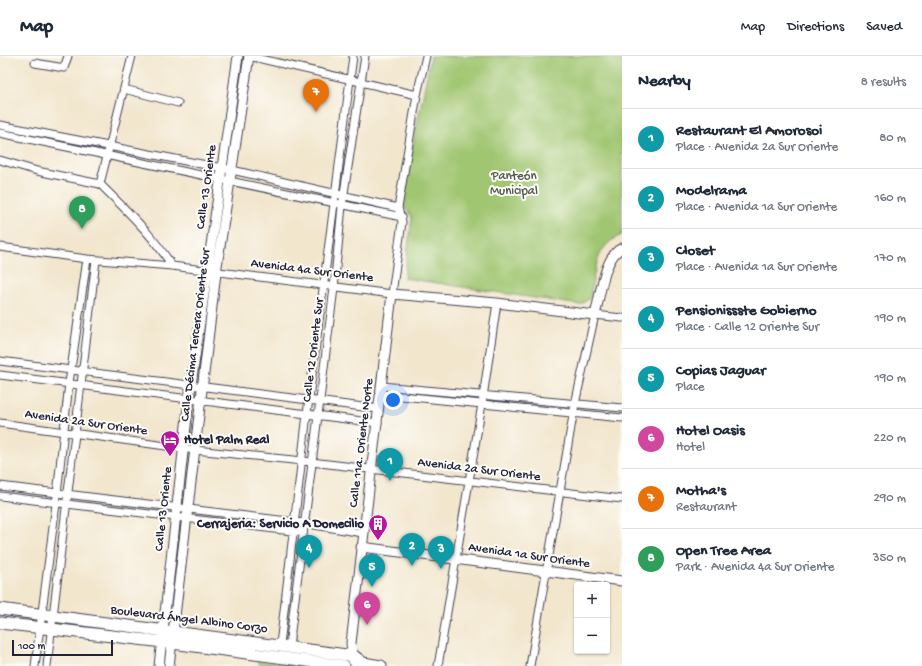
<!DOCTYPE html>
<html lang="en">
<head>
<meta charset="utf-8">
<style>
  body { margin:0; font-family:"Gochi Hand",sans-serif; background:#f6f6f7; color:#1f2937 }
  .controls { position:absolute; right:12px; bottom:12px; display:grid; overflow:hidden; border-radius:4px; box-shadow:0 1px 3px #0004 }
  .controls button { width:36px; height:36px; display:grid; place-items:center; padding:0; border:0; border-bottom:1px solid #e0e1e3; background:#fff; color:#1f2937; font:20px sans-serif }
  .scale { position:absolute; left:12px; bottom:10px; width:101px; box-sizing:border-box; padding-left:4px; border:2px solid #22223b; border-top:0; font-size:11px; line-height:14px; white-space:nowrap; color:#22223b; -webkit-text-stroke:3px #fdfcf7; paint-order:stroke }
  .you { position:absolute; left:393px; top:344px; width:14px; height:14px; margin:-10px; border:3px solid #fff; border-radius:50%; background:#1a73e8; box-shadow:0 0 0 6px #1a73e833 }
  .badge { display:grid; place-items:center; width:26px; height:26px; border-radius:50%; background:#b5179e; color:#fff; font-size:13px; font-weight:700 }
  .pin { position:absolute; translate:-50% -33px; filter:drop-shadow(0 1px 2px #0008) }
  .pin::after { content:''; position:absolute; top:21px; width:14px; height:12px; background:inherit; clip-path:polygon(0 0,100% 0,50% 100%) }
  .list { margin:0; padding:0; list-style:none }
  h2 { display:flex; justify-content:space-between; align-items:center; height:52px; margin:0; padding:0 16px; font-size:17px }
  h2 small { font-size:13px; font-weight:400; color:#747a83 }
  .list li { display:grid; grid-template-columns:26px 1fr auto; gap:12px; align-items:center; box-sizing:border-box; height:60px; padding:0 16px; border-top:1px solid #e0e1e3 }
  .list b { display:block; font-size:15px; white-space:nowrap }
  .list p { margin:0; font-size:13px; white-space:nowrap; color:#747a83 }
  .list em { font-size:13px; font-style:normal; color:#747a83 }
  .map { position:relative; flex:none; width:622px; height:610px; overflow:hidden }
  header { display:flex; align-items:center; gap:24px; box-sizing:border-box; height:56px; padding:0 20px; background:#fff; border-bottom:1px solid #e0e1e3 }
  header strong { font-size:19px }
  nav { display:flex; gap:22px; margin-inline-start:auto; font-size:14px }
  main { display:flex }
  aside { flex:1; background:#fff }
  .map>svg:first-child { display:block }
  .green { fill:#a0c671; stroke:#617456 }
  .lines { fill:none; stroke-linecap:round; stroke-linejoin:round }
  .minor-casing { stroke:#413f51; stroke-width:9 }
  .tertiary-casing { stroke:#413f51; stroke-width:11 }
  .primary-casing { stroke:#413f51; stroke-width:13 }
  .minor { stroke:#fff; stroke-width:7 }
  .tertiary { stroke:#fff; stroke-width:9 }
  .primary { stroke:#fff; stroke-width:11 }
  .labels { text-anchor:middle; dominant-baseline:central; stroke-width:4; stroke-linejoin:round; paint-order:stroke }
  .park-label { font-size:13px; fill:#4e5b4e; stroke:#fdfcf7 }
  .street-label { font-size:13px; fill:#22223b; stroke:#fdfcf7 }
  .poi-label { font-size:13px; font-weight:bold; fill:#22223b; stroke:#fdfcf7; text-anchor:start }
</style>
</head>
<body>
<header>
<strong>Map</strong>
<nav><a>Map</a><a>Directions</a><a>Saved</a></nav>
</header>
<main>
<div class="map">
<svg width="622" height="610" viewBox="0 0 622 610">
  <rect width="100%" height="100%" fill="#fdfcf7"/>
  <filter id="ink" filterUnits="userSpaceOnUse"><feTurbulence type="fractalNoise" baseFrequency=".025" numOctaves="2"/><feDisplacementMap in="SourceGraphic" scale="8" xChannelSelector="R" yChannelSelector="G"/><feConvolveMatrix kernelMatrix="1 2 1 2 8 2 1 2 1" color-interpolation-filters="sRGB"/></filter>
  <filter id="wash" filterUnits="userSpaceOnUse"><feTurbulence type="fractalNoise" baseFrequency=".012" numOctaves="4" result="noise"/><feDisplacementMap in="SourceGraphic" scale="16" xChannelSelector="R" yChannelSelector="G"/><feGaussianBlur stdDeviation="0.9" result="paint"/><feColorMatrix in="noise" values="0 0 0 0 0 0 0 0 0 0 0 0 0 0 0 0 0 1.4 0 .05"/><feComposite in="paint" operator="in"/></filter>
  <g filter="url(#wash)">
    <rect width="100%" height="100%" fill="#f2e6cd"/>
    <path class="green" d="M431,0H622V179C595,188 595,217 590,242L580,249L404,222L412,161L401,147Z
      M257,605L296,610H261Z"/>
  </g>
  <g filter="url(#ink)">
    <g class="lines">
      <g class="minor-casing">
        <path id="minor" d="M248,0L417,39
          M35,7L64,12L68,0
          M124,33L178,47
          M0,69L232,114L398,152
          M0,77L402,161
          M0,104L37,115L100,128
          M100,128L132,0
          M100,128C126,154 153,179 172,210
          M0,191L87,203L172,210L392,238L402,166L398,152L417,39L426,0
          M0,305L379,353
          M0,319L378,367
          M382,330L622,352
          M381,338L622,362
          M0,367L195,394L303,405L622,443
          M0,430L296,466L363,477
          M0,440L300,476
          M280,589L307,358L353,0
          M289,591L334,232L342,150L365,0
          M35,610L56,448L69,327L87,203
          M47,610L96,204
          M438,610L482,348L497,247
          M530,610L575,348L595,259L622,262"/>
      </g>
      <g class="tertiary-casing">
        <path id="tertiary" d="M361,491L622,525
          M353,605L351,587L392,238L497,247L595,259C600,241 604,200 622,192
          M159,610L189,343L238,0
          M169,610L216,217L249,0"/>
      </g>
      <g class="primary-casing">
        <path id="primary" d="M0,553L354,600L363,607
          M0,567L172,587L344,610
          M356,610L363,607L381,610"/>
      </g>
      <use href="#minor" class="minor"/>
      <use href="#tertiary" class="tertiary"/>
      <use href="#primary" class="primary"/>
    </g>
  </g>
  <defs>
    <g id="hotel-pin" transform="scale(1)"><path d="M0 17L-7.5 6A9.5 9.5 0 1 1 7.5 6Z" fill="#b5179e" stroke="#fdfcf7"/><path d="M-6-4.5h1.5V1H6V5H4.5V3h-9V5H-6ZM-4 0a1.8 1.8 0 1 1 3.6 0ZM.5 0V-2.5h3Q6-2.5 6 0Z" fill="#fff"/></g>
    <g id="building-pin" transform="scale(1)"><path d="M0 17L-7.5 6A9.5 9.5 0 1 1 7.5 6Z" fill="#b5179e" stroke="#fdfcf7"/><path d="M-4-6H4V6H1V3H-1V6H-4ZM-2.5-4.3h1.7v1.8h-1.7ZM.8-4.3h1.7v1.8H.8ZM-2.5-1h1.7V.8h-1.7ZM.8-1h1.7V.8H.8Z" fill="#fff"/></g>
  </defs>
  <g fill-rule="evenodd">
    <use href="#hotel-pin" x="170" y="384"/>
    <use href="#building-pin" x="378" y="468"/>
  </g>
  <g class="labels">
    <g class="park-label">
      <text x="514" y="120">Panteón<tspan x="514" dy="15">Municipal</tspan></text>
    </g>
    <g class="street-label">
      <text transform="translate(207 131) rotate(-82)">Calle 13 Oriente</text>
      <text transform="translate(312 215) rotate(7)">Avenida 4a Sur Oriente</text>
      <text transform="translate(196 279) rotate(-83)">Calle Décima Tercera Oriente Sur</text>
      <text transform="translate(314 294) rotate(-83)">Calle 12 Oriente Sur</text>
      <text transform="translate(86 367) rotate(8)">Avenida 2a Sur Oriente</text>
      <text transform="translate(362 387) rotate(-83)">Calle 11a. Oriente Norte</text>
      <text transform="translate(479 414) rotate(7)">Avenida 2a Sur Oriente</text>
      <text transform="translate(164 453) rotate(-84)">Calle 13 Oriente</text>
      <text transform="translate(529 500) rotate(8)">Avenida 1a Sur Oriente</text>
      <text transform="translate(189 564) rotate(7)">Boulevard Ángel Albino Corzo</text>
    </g>
    <g class="poi-label">
      <text x="184" y="384">Hotel Palm Real</text>
      <text x="364" y="468" text-anchor="end">Cerrajeria: Servicio A Domecilio</text>
    </g>
  </g>
</svg>
<div class="controls">
<button>+</button>
<button>−</button>
</div>
<div class="scale">100 m</div>
<div class="you"></div>
<div class="pin badge" style="left:390px;top:425px;background:#0f9aa8">1</div>
<div class="pin badge" style="left:412px;top:510px;background:#0f9aa8">2</div>
<div class="pin badge" style="left:441px;top:513px;background:#0f9aa8">3</div>
<div class="pin badge" style="left:309px;top:512px;background:#0f9aa8">4</div>
<div class="pin badge" style="left:372px;top:531px;background:#0f9aa8">5</div>
<div class="pin badge" style="left:367px;top:569px;background:#d1479c">6</div>
<div class="pin badge" style="left:316px;top:56px;background:#e8710a">7</div>
<div class="pin badge" style="left:82px;top:173px;background:#2e9e5b">8</div>
</div>
<aside>
<h2>Nearby<small>8 results</small></h2>
<ul class="list">
<li><span class="badge" style="background:#0f9aa8">1</span><div><b>Restaurant El Amorosoi</b><p>Place · Avenida 2a Sur Oriente</p></div><em>80 m</em></li>
<li><span class="badge" style="background:#0f9aa8">2</span><div><b>Modelrama</b><p>Place · Avenida 1a Sur Oriente</p></div><em>160 m</em></li>
<li><span class="badge" style="background:#0f9aa8">3</span><div><b>Closet</b><p>Place · Avenida 1a Sur Oriente</p></div><em>170 m</em></li>
<li><span class="badge" style="background:#0f9aa8">4</span><div><b>Pensionissste Gobierno</b><p>Place · Calle 12 Oriente Sur</p></div><em>190 m</em></li>
<li><span class="badge" style="background:#0f9aa8">5</span><div><b>Copias Jaguar</b><p>Place</p></div><em>190 m</em></li>
<li><span class="badge" style="background:#d1479c">6</span><div><b>Hotel Oasis</b><p>Hotel</p></div><em>220 m</em></li>
<li><span class="badge" style="background:#e8710a">7</span><div><b>Motha's</b><p>Restaurant</p></div><em>290 m</em></li>
<li><span class="badge" style="background:#2e9e5b">8</span><div><b>Open Tree Area</b><p>Park · Avenida 4a Sur Oriente</p></div><em>350 m</em></li>
</ul>
</aside>
</main>
</body>
</html>
